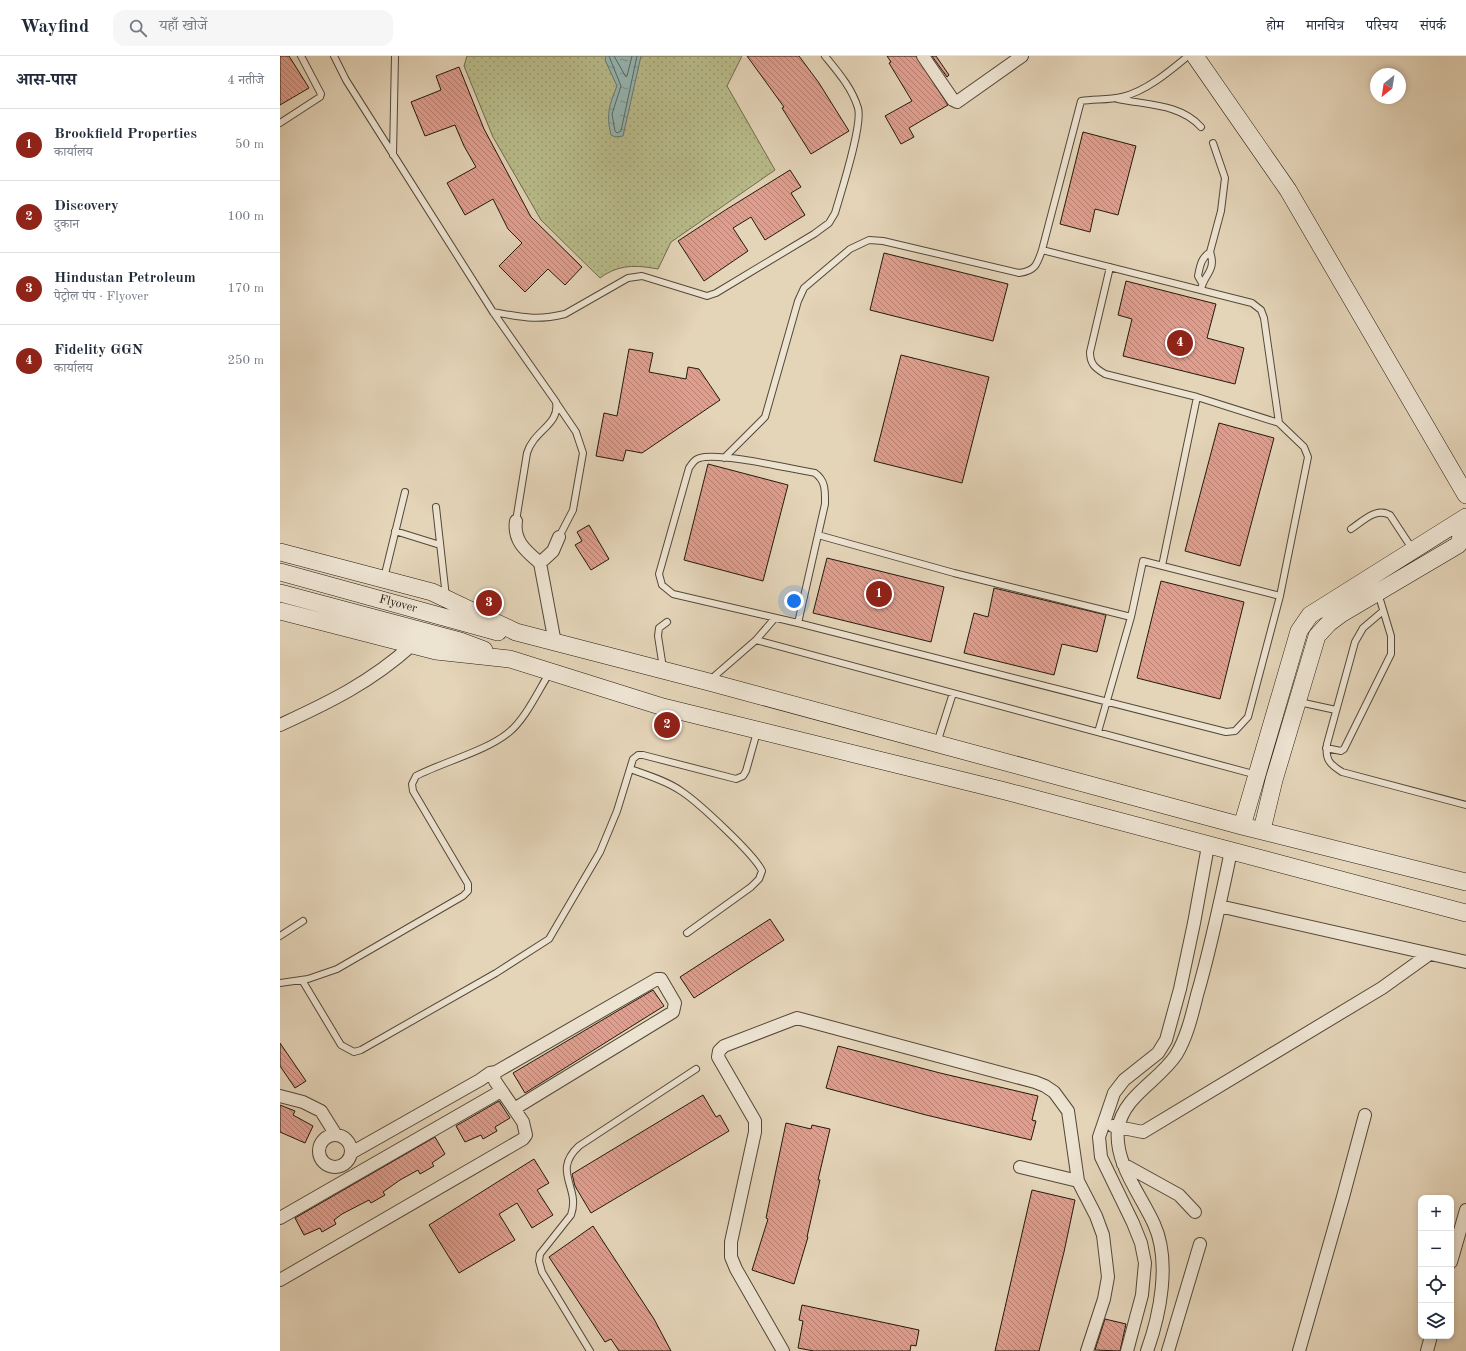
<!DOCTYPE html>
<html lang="hi">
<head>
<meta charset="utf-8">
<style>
  body { margin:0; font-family:"Old Standard TT","Noto Serif Devanagari",serif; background:#f6f6f7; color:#1f2937 }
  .controls { position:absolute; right:12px; bottom:12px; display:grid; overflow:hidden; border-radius:8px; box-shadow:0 2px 6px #0003 }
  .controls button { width:36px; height:36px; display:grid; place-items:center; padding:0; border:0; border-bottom:1px solid #e0e1e3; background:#fff; color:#1f2937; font:20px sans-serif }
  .compass { position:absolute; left:1090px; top:12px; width:36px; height:36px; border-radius:50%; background:#fff; box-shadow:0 2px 6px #0003; rotate:210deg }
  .you { position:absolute; left:514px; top:545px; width:14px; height:14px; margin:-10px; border:3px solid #fff; border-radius:50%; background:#1a73e8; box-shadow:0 0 0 6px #1a73e833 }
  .badge { display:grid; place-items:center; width:26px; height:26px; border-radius:50%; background:#8f2418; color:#fff; font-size:13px; font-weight:700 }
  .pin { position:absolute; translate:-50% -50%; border:2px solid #fff; box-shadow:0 1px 4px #0006 }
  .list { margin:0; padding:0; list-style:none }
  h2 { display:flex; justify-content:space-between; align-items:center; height:52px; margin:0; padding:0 16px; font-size:17px }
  h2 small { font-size:13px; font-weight:400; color:#747a83 }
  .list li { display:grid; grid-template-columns:26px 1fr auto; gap:12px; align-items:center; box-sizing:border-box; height:72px; padding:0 16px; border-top:1px solid #e0e1e3 }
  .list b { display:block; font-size:15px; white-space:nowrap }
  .list p { margin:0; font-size:13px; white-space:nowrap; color:#747a83 }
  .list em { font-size:13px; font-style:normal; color:#747a83 }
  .icon { flex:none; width:22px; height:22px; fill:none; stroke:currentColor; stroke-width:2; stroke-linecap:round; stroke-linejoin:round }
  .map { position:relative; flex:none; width:1186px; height:1295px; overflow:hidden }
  header { display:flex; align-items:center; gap:24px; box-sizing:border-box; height:56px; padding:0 20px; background:#fff; border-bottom:1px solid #e0e1e3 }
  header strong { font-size:19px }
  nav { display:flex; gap:22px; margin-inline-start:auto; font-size:14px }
  .search { width:280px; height:36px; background:#f6f6f7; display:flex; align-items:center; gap:10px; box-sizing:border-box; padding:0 14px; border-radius:12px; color:#747a83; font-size:15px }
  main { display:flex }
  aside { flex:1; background:#fff }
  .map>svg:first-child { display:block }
  .park { fill:url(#park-dots); stroke:#6e6b4c }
  .water { fill:url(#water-ripples); stroke:#687871 }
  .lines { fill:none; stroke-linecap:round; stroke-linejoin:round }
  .shore { stroke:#5c6860; stroke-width:1 }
  .building { fill:url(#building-back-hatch); stroke:#231a0d }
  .lane-casing { stroke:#534838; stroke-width:8 }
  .street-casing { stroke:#534838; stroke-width:14 }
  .secondary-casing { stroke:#231a0d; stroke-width:18 }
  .lane { stroke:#ede3d1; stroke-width:6 }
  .street { stroke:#ede3d1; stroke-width:12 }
  .secondary { stroke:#ede3d1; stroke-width:17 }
  .labels { text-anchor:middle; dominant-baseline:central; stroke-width:3; stroke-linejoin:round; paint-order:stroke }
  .street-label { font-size:12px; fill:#231a0d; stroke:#ede3d1 }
</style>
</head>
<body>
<header>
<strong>Wayfind</strong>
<div class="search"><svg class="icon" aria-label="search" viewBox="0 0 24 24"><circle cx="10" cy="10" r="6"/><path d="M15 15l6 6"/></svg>यहाँ खोजें</div>
<nav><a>होम</a><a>मानचित्र</a><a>परिचय</a><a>संपर्क</a></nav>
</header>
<main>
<aside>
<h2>आस-पास<small>4 नतीजे</small></h2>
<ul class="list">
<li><span class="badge">1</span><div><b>Brookfield Properties</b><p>कार्यालय</p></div><em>50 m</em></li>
<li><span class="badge">2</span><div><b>Discovery</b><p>दुकान</p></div><em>100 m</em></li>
<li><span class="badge">3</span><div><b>Hindustan Petroleum</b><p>पेट्रोल पंप · Flyover</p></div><em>170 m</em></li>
<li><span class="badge">4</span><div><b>Fidelity GGN</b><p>कार्यालय</p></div><em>250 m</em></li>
</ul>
</aside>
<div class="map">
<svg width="1186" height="1295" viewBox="0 0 1186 1295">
  <defs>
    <pattern id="park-dots" width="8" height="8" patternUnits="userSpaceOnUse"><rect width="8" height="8" fill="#b9bc8b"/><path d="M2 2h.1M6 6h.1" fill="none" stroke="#9fa177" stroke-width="1.8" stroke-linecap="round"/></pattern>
    <pattern id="water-ripples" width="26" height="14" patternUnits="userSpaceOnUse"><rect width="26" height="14" fill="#96b7b4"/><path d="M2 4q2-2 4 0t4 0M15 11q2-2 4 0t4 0" fill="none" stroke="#7a9491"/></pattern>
    <pattern id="building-back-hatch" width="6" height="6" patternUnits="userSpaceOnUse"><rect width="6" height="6" fill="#e09e8e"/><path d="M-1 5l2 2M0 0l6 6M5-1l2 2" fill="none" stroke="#b58072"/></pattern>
  </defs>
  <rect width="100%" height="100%" fill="#e4d4b8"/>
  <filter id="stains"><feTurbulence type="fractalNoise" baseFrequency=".005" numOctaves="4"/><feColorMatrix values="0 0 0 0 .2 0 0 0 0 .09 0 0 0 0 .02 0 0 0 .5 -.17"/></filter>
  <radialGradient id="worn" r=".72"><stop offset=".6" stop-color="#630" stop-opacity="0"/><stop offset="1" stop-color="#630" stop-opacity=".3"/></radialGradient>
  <path class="park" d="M187,0H462L447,30L495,114L391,186L378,213C356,209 339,208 320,222L261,164L213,81L184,10Z"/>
  <path class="water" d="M326,0H361L343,80L335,81L331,79C326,59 329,49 337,30L325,4Z"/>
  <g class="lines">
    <path class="shore" d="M329,0L341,30L332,58L335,75L337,77L341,75L357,0
      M334,0L346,21L347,20L352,0"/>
  </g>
  <path class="building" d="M0,0H9L29,32L0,49Z
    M467,0H519L539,27L569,75L531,98L502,52L504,51Z
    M607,0H636L668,49L629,72L634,81L621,88L605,60L632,45L609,7L611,6Z
    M652,0H656L669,19L667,21Z
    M179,11L204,73L251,161L302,211L285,229L268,213L245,236L219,210L242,187L228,173L213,143L185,159L167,127L196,111L184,90L175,69L145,80L131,46L161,34L156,20Z
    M803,76L856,90L838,159L815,153L810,176L780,168Z
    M510,114L521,131L511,137L525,159L485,184L471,161L453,172L468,195L424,225L398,185L447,153Z
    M604,197L728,228L713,285L590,254Z
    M846,225L936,248L927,282L964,292L955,328L843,300L852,263L838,259Z
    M349,293L373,297L369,316L406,323L408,311L419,313L440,344L362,397L346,394L343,405L316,400L324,357L337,360Z
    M621,299L709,321L682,427L594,405Z
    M939,367L994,382L960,510L905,495Z
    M428,408L508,429L483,525L404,504Z
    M309,469L329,503L311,514L295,489L302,485L297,476Z
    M547,502L664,531L651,586L533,557Z
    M881,525L964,546L940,643L857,622Z
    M714,532L826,559L817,596L782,588L774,619L684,597L694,557L708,561Z
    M490,863L504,884L414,942L400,921Z
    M373,934L384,950L245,1037L233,1017Z
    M0,987L26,1025L15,1032L0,1010Z
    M558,990L660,1017L758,1040L752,1064L756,1065L751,1084L646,1059L546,1032Z
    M423,1039L436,1061L440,1059L449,1075L311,1157L295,1130L292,1118Z
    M219,1045L230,1062L215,1071L217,1075L203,1083L201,1079L185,1086L176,1070Z
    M0,1049L15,1055L13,1059L33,1070L25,1087L0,1076Z
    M506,1067L531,1073L532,1069L550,1073L538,1124H540L527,1181H528L514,1228L472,1214L488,1163L486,1162Z
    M155,1081L165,1098L152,1107L154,1110L140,1118L138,1114L120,1124L103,1136L105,1139L91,1147L89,1144L62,1158L54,1164L56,1168L42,1176L40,1172L24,1179L15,1162Z
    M254,1103L269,1127L257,1134L273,1159L252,1172L237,1147L219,1158L235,1184L179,1217L149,1169Z
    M752,1134L795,1144L784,1196L759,1295H715Z
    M313,1170L374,1263L391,1295H339L331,1283L325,1286L269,1201Z
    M522,1249L639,1274L636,1290L631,1289L630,1295H534L518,1292L523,1265L519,1264Z
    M825,1263L846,1268L840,1295L815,1294Z"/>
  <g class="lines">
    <g class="lane-casing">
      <path id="lane" d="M54,0L66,24L213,256L276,346C280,369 254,374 247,397L236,465
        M838,43C867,49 901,48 921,71
        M0,67L40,41L41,38L21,0
        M113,99L115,0
        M930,196L941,155L945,122L933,87
        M830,211L810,296C810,308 815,312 825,318L917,341L999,367
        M921,234C923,219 937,215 930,196C921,202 920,210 918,220L922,227
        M213,256C242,261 256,265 285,258L348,222L362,220L427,240L436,237L534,178L549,167L555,157C561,136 583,69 578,52C572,32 558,16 545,0
        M277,348L296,376L303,397L293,454L279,481
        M444,402L485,361L518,245L524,232L570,193L589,184L603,185L739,217C755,215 757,209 762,194L801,45C814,43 829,44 842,41C866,35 889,16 908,0
        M156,451L166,541
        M1071,473C1083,465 1096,451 1110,459L1133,494
        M115,475L160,489
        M538,479L674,517L851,561
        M882,510L917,341
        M104,522L125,436
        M1103,555L1083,572L1075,586L1047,688C1045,703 1049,708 1062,716L1186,749
        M518,567L545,448C545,435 546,425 535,417C512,413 439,396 420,402C414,403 412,408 409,412L379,518L382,529L393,538L518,567L946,676L955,675L968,661L1000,540L1028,401L1024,391L999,367L984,262L981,254L972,247L762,194
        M476,584L977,719
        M383,612L378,580L379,572L387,566
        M430,624L476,584L495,562
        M1019,646L1056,654
        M818,676L851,561L863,505L1000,540
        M657,687L673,637
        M1046,692L1061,695L1064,693L1111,598V580L1098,537
        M350,713C367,719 387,725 401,735C418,746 475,799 482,815L479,823L471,831L407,877
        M0,880L23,865
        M22,924L61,989L74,996L81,994L216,917L269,883L320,796L337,755L353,703L358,699H363L456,723L463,720L466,715L477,676
        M0,927L28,923L57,913L183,840L188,835V828L133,735L132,728L136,720C163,706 206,695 228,677C245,664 258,635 270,616
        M310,1295L262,1216L259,1205L260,1198L291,1159C301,1131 271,1116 299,1090L416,1013"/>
    </g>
    <g class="street-casing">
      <path id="street" d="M643,0L673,44L677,46L742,0
        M236,465C233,485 246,495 260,507
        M275,587L260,507L273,495L279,481
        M0,669C50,646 91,626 132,589
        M939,850L1186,906
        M0,1040L23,1046L41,1055L56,1079
        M833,1070L863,1076L1102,932L1148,899
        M39 1095a16 16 0 1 1 32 0a16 16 0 1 1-32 0Z
        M71,1097L200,1024L210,1017L216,1016
        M843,1108L899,1139L915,1156
        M740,1111L798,1125
        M0,1162L221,1035
        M1171,1206L1186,1154
        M0,1224L243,1083L246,1079L243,1066L215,1025L214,1020L216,1016L377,923H381L395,947L393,956L234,1053
        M503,1295L456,1213L451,1201V1186L475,1076V1065L438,1001L439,995L444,990L517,962L755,1026L765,1030L774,1036L788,1055L798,1125L816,1160L823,1179L828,1221L824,1243L807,1295
        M847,1295L862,1239L865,1207L861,1187L853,1167L821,1101L819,1081L834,1037L844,1024L878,997L886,984L900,933L914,867L928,790
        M867,1295C880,1259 891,1205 874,1168C861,1139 834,1107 838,1073C843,1040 879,1025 896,999C907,981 912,959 917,939C931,891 941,843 951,795
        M888,1295L920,1188
        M1019,1295L1063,1141L1085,1059
        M1147,1295L1151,1280"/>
    </g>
    <g class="secondary-casing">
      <path id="secondary" d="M915,0L1008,134L1186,439
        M0,496L152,536L236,576L429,626L962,770L1186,826
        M0,516L218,576
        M0,537L180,585L204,594
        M0,555L156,595L230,603L383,651L725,735L1186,857
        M962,770L1019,575L1030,559L1186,461
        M982,774L994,724L1037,580L1049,567L1061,558L1178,489C1183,482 1180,475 1178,467"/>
    </g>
    <use href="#lane" class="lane"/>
    <use href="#street" class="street"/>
    <use href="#secondary" class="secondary"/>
  </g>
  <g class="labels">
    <g class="street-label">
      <text transform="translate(118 548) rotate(15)">Flyover</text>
    </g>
  </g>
  <rect width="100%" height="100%" filter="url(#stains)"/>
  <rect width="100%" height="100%" fill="url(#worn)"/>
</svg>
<div class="controls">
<button>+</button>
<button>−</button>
<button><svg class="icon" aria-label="locate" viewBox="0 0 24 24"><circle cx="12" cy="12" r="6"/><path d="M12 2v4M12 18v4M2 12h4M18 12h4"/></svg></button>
<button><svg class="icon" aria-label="layers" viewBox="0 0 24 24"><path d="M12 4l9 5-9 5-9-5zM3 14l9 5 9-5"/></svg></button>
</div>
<svg class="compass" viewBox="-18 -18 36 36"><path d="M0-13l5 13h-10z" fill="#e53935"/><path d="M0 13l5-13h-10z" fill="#747a83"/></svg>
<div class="you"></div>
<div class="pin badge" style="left:599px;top:538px">1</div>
<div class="pin badge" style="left:387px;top:669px">2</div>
<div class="pin badge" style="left:209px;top:547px">3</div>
<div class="pin badge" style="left:900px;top:287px">4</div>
</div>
</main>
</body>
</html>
